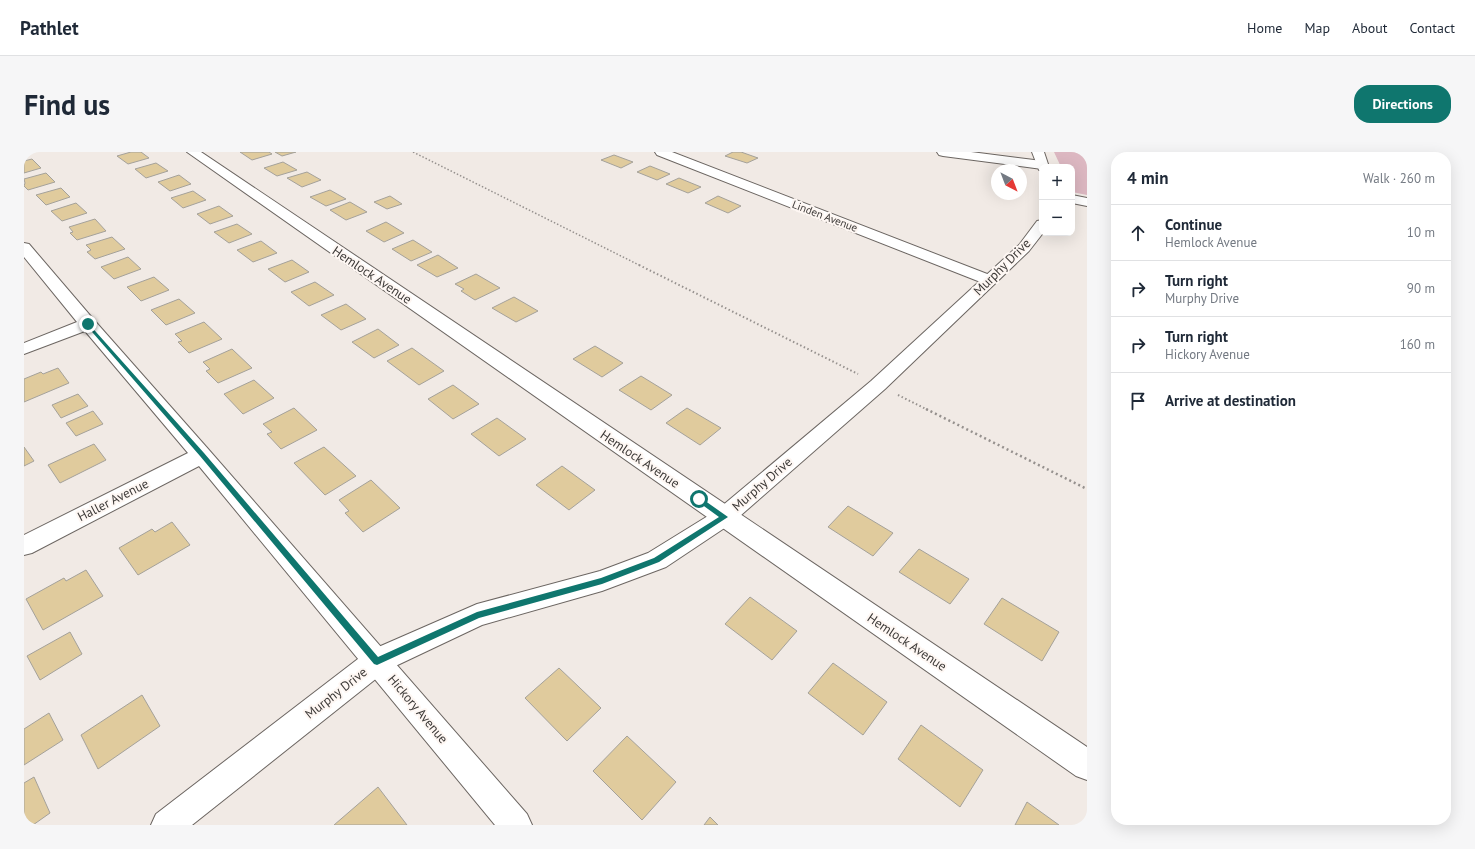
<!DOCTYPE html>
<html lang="en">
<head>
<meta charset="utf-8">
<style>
  body { margin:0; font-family:"PT Sans",sans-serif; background:#f6f6f7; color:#1f2937 }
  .controls { position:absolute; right:12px; top:12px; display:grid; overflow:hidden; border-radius:8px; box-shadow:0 4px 16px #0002 }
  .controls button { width:36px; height:36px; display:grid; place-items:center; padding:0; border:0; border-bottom:1px solid #e0e1e3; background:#fff; color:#1f2937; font:20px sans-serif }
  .compass { position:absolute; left:967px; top:12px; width:36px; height:36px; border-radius:50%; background:#fff; box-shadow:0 4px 16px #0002; rotate:138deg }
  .stop { position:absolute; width:12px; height:12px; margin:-9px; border:3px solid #0f766e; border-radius:50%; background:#fff }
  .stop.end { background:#0f766e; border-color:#fff; box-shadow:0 1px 4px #0008 }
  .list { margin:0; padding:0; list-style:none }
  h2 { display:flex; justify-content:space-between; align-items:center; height:52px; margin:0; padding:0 16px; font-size:17px }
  h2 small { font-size:13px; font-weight:400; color:#747a83 }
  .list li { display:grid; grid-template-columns:26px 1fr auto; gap:12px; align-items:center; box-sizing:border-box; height:56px; padding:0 16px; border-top:1px solid #e0e1e3 }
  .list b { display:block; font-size:15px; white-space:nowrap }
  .list p { margin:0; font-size:13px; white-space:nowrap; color:#747a83 }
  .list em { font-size:13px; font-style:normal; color:#747a83 }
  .icon { flex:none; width:22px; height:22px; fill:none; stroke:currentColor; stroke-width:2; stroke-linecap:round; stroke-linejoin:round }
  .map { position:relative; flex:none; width:1063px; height:673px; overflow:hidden; border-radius:16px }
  header { display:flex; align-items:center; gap:24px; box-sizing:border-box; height:56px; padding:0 20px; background:#fff; border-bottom:1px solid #e0e1e3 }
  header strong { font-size:19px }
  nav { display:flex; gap:22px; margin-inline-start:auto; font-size:14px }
  .intro { display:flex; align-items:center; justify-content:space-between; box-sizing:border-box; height:96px; padding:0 24px }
  h1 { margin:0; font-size:28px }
  .button { padding:10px 18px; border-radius:16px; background:#0f766e; color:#fff; font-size:14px; font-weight:700 }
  main { display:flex; gap:24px; padding:0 24px }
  aside { flex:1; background:#fff; border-radius:16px; box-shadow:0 4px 16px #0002 }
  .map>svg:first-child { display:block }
  .green { fill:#dcb7c1 }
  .building { fill:#e0cb9d; stroke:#a4a19a }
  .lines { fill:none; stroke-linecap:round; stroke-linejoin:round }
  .street-casing { stroke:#6c6662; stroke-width:2 }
  .secondary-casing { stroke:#6c6662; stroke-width:2 }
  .path-far2 { stroke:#96918e; stroke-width:1.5; stroke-dasharray:1.5 2; stroke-linecap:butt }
  .path-far1 { stroke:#96918e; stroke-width:2; stroke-dasharray:1.5 2.5; stroke-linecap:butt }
  .path { stroke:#96918e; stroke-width:2.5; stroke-dasharray:2 3; stroke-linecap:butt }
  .street { fill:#fff; fill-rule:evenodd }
  .secondary { fill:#fff; fill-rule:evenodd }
  .route { fill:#0f766e }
  .labels { text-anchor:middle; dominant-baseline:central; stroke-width:4; stroke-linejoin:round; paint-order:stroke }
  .far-street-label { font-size:11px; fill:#3d3a38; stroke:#fef7f3 }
  .street-label { font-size:13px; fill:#3d3a38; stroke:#fef7f3 }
</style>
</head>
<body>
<header>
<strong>Pathlet</strong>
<nav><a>Home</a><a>Map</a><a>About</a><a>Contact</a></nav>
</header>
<div class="intro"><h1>Find us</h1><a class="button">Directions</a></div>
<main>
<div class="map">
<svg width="1063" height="673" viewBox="0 0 1063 673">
  <rect width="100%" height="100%" fill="#f1eae5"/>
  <path class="green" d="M1030,0H1063V43L1048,40V15H1037Z"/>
  <path class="building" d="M107,0H117L125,6L104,12L93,4Z
    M216,0H245L248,2L228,8Z
    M251,0H272L258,4Z
    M709,0H717L734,6L723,11L701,4Z
    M590,3L609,10L597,16L577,8Z
    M8,7L17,16L0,21V9Z
    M259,10L273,18L253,24L240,16Z
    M132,11L144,19L122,26L111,17Z
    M626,14L646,22L633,28L613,20Z
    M283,20L297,28L278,35L263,26Z
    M22,21L31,30L4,38L0,34L1,31L0,27Z
    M155,23L167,32L146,39L134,30Z
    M655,26L677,35L664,41L642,32Z
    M37,36L46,45L22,53L12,43Z
    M306,38L322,47L302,54L286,45Z
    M169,39L182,48L159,56L147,46Z
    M366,44L378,52L363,57L350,50Z
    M694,44L717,54L704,61L681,51Z
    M326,50L343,60L322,68L306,58Z
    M52,51L63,61L38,69L27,59Z
    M195,54L209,64L186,72L173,62Z
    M71,67L82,79L53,88L46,81L49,80L45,75Z
    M362,70L380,81L360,90L342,79Z
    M213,72L228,82L205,91L190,80Z
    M88,85L101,97L71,107L63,100L67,98L62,93Z
    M389,88L408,100L387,109L368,97Z
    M237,89L253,101L229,110L213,98Z
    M414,103L434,116L413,125L393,113Z
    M104,105L117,117L90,127L77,115Z
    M268,108L285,120L261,130L244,117Z
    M452,122L476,136L451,148L437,139L440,137L431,132Z
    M130,125L145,138L117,149L103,135Z
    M291,130L310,143L285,154L267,140Z
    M490,145L514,159L492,170L468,156Z
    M155,147L171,161L142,173L127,158Z
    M322,152L342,167L317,178L297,163Z
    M180,170L198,187L165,201L154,190L158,189L151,182Z
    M354,177L375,193L350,206L328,190Z
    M571,194L599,211L578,225L549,207Z
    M388,196L420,219L395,233L363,209Z
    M208,197L228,216L194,231L182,219L186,217L179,210Z
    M34,216L45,231L0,250V227L17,220L19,222Z
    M617,224L648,243L627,258L595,238Z
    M230,228L250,246L219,262L200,242Z
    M429,233L455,252L429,267L404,247Z
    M54,242L64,254L37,266L28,253Z
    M270,256L293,278L257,297L243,282L248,280L239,272Z
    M663,256L697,276L676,293L642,271Z
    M69,259L79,272L52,284L42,271Z
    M473,266L502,287L475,304L447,282Z
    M70,292L82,308L36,331L24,313Z
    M0,295L10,309L0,314Z
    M300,295L332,324L301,343L270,311Z
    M538,314L571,338L545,358L512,333Z
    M347,328L376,356L339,380L321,361L325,359L315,348Z
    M824,354L869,381L849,404L804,375Z
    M148,370L166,393L114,423L95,396L128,377L131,380Z
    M895,397L945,427L926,452L875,420Z
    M62,418L79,444L19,478L2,447L40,426L42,429Z
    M726,445L773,479L748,508L701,472Z
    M978,446L1035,480L1018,509L960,472Z
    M46,480L58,502L16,528L3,504Z
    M809,511L863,550L839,583L784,541Z
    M535,516L577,556L543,589L501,546Z
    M118,543L136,574L74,617L57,583Z
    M25,561L39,588L0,613V577Z
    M897,573L959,618L936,655L874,607Z
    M603,584L652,630L618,668L569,619Z
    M10,625L26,661L9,673H0V631Z
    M354,635L383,673H310Z
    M1003,650L1035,673H991Z
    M686,665L694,673H680Z"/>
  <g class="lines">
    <g class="street-casing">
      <path id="street" d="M163,0H177L1063,595V628L1052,624Z
        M631,0H648L971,125L973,128L971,131L965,133L959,131L633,3Z
        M913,0H947L1018,9L1022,10L1024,13L1023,15H1018V17L919,4L915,3Z
        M1048,43L1063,46V54L1048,51Z
        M0,91L5,92L70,168L185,298L503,662L508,673H471L175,314L8,401L0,403V383L164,301L61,179L0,202V191L53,170L0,105Z"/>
    </g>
    <g class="secondary-casing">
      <path id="secondary" d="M1008,0H1020L1025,15H1018V19L1015,18Z
        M1018,68L1019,81L1005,99L861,237L708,371L642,415L578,439L458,473L363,518L168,673H127L132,662L343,500L453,452L576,419L624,401L692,359L847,229L995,93L1013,69Z"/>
    </g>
    <path class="path-far2" d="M389,0L617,114"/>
    <path class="path-far1" d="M615,113L834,222
      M874,243L904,258"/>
    <path class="path" d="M902,257L1063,337"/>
    <use href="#street" class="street"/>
    <use href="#secondary" class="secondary"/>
  </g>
  <path class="route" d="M64,171L180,301L354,505L453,460L577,426L630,406L695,365L673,349V346H677L704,365L635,410L578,432L455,466L353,513L350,512L176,304L62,173V171Z"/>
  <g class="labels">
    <g class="far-street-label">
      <text transform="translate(801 64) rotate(21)">Linden Avenue</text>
    </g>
    <g class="street-label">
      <text transform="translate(978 115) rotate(-45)">Murphy Drive</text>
      <text transform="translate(348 123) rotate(34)">Hemlock Avenue</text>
      <text transform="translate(616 307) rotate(34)">Hemlock Avenue</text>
      <text transform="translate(738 332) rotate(-41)">Murphy Drive</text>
      <text transform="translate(89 348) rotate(-27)">Haller Avenue</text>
      <text transform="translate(883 490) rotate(34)">Hemlock Avenue</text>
      <text transform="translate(312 541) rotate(-38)">Murphy Drive</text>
      <text transform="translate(394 557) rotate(50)">Hickory Avenue</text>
    </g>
  </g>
</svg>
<div class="controls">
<button>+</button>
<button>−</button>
</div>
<svg class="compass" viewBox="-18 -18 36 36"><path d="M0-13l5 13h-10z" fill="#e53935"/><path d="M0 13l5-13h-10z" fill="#747a83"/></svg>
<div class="stop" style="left:675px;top:347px"></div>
<div class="stop end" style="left:64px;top:172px"></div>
</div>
<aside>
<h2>4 min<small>Walk · 260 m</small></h2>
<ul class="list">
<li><svg class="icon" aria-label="ahead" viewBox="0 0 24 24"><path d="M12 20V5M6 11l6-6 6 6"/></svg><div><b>Continue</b><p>Hemlock Avenue</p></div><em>10 m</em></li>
<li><svg class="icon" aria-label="right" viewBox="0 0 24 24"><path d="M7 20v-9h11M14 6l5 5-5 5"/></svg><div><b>Turn right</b><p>Murphy Drive</p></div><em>90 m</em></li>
<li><svg class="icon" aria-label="right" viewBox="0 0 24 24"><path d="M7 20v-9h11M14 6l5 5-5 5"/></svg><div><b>Turn right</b><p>Hickory Avenue</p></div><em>160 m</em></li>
<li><svg class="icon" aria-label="arrive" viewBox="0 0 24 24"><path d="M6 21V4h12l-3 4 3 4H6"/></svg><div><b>Arrive at destination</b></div></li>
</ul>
</aside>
</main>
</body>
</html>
